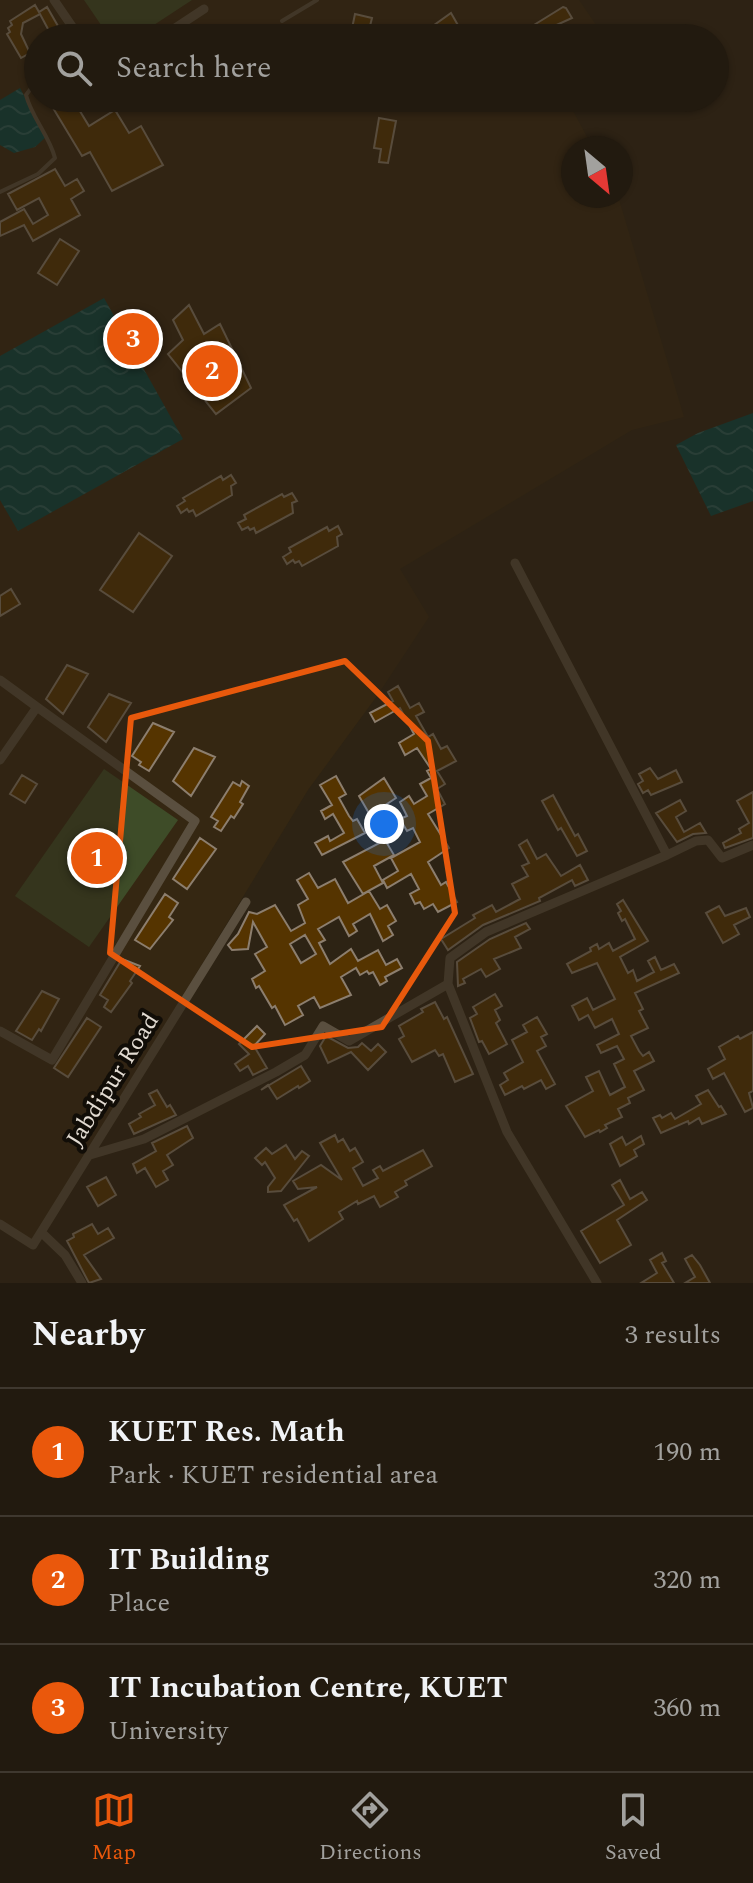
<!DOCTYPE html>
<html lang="en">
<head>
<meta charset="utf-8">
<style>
  body { margin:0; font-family:Spectral,serif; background:#2a2318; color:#f1f3f6 }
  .compass { position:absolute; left:561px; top:136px; width:72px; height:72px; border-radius:50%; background:#221a0f; box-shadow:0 2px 6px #0004; rotate:151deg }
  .you { position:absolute; left:384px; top:824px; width:28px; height:28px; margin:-20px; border:6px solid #fff; border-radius:50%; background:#1a73e8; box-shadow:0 0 0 12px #1a73e833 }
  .badge { display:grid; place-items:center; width:52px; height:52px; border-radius:50%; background:#ea580c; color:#fff; font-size:26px; font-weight:700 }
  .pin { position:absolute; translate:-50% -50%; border:4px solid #fff; box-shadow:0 2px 8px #0006 }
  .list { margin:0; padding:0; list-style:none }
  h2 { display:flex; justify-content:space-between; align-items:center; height:104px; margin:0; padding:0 32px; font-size:34px }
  h2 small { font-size:26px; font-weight:400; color:#a2a19e }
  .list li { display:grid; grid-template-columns:52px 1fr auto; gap:24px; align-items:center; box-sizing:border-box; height:128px; padding:0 32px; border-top:2px solid #3f382f }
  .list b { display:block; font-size:30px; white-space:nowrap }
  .list p { margin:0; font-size:26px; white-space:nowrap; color:#a2a19e }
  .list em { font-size:26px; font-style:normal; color:#a2a19e }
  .icon { flex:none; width:44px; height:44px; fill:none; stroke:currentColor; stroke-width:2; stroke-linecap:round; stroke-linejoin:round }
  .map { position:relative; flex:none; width:753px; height:1283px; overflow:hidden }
  .search { position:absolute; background:#221a0f; box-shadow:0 2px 6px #0004; left:24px; right:24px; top:24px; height:88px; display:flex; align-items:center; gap:20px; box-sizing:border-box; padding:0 28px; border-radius:44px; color:#a2a19e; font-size:30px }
  .sheet { height:488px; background:#221a0f }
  nav { display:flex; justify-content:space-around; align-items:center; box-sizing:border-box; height:112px; border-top:2px solid #3f382f; background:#221a0f; font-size:22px; color:#a2a19e }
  nav a { display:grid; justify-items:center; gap:4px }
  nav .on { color:#ea580c }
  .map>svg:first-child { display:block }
  .built { fill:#352712 }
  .park { fill:#3e4c28 }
  .water { fill:url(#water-waves) }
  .building { fill:#553400; stroke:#8c7e6e; stroke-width:2; fill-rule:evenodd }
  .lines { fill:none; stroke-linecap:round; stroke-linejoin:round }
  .lane { stroke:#5a4f3f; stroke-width:4 }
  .street { stroke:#5a4f3f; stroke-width:9 }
  .marked { fill:none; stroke:#e8590c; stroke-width:6; stroke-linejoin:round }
  .labels { text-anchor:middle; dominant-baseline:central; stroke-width:8; stroke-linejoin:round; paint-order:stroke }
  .street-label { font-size:24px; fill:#e2dbd2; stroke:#110d07 }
</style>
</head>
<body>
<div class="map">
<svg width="753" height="1283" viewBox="0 0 753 1283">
  <defs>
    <pattern id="water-waves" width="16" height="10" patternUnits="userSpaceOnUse" patternTransform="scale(2)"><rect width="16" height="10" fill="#004546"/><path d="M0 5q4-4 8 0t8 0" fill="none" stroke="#255f60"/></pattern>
  </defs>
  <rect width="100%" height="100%" fill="#2d2314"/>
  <path class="built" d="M0,0H579L605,38H38V98H593L572,109L593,148H573V196H618L684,417L632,430L400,569L429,617L377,696L308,790L33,1242L0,1221Z"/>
  <path class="park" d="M84,0H192L134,38H110Z
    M104,769L178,820L89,947L15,896Z"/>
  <path class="water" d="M20,88L46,137L35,147L14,153L0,145V100Z
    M104,298L183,439L18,531L0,500V356Z
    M753,413V501L711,516L676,445L698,433Z"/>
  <path class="building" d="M35,5L39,12L47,7L62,33L59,35L61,38H47L48,29L40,14L23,23L21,34L30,53L21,58L7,34L10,32L8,28L12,25L10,21Z
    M563,7L566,8L572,18L541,32L544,38H513Z
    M451,13L463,34L457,38H416Z
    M355,14L372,18L367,38H350Z
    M47,98H72L89,126L115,110L129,133L141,126L163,165L112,191L90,152L82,156Z
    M379,118L396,121L388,163L379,162L381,149L374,148Z
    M55,169L65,186L77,179L84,191L71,199L80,215L33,241L24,225L0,236V222L24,209L33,224L48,215L39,198L17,210L8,194Z
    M60,239L79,251L57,285L38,273Z
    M189,305L204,334L220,324L251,388L216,414L168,354L183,340L173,320Z
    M231,475L236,483L231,486L232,495L196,516L193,510L189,512L187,509L181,513L177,506L185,501L183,498L221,476L223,480Z
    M292,493L297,501L292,503L293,513L256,533L254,528L250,530L248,527L242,530L238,523L246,519L244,515L282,494L284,497Z
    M338,526L342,534L337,537L338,546L302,566L299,561L295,563L293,560L287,564L283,557L291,552L289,548L327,527L329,531Z
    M139,533L172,556L133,612L100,590Z
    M11,589L20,604L0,616V596Z
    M67,665L88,674L63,714L46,699Z
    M398,686L410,708L419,703L424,712L416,716L428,737L433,734L441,749L447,746L456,761L437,771L445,784L437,789L445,804L428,814L449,848L428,862L441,885L446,882L457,902L438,912L433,904L424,909L420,902L415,904L410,894L419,889L411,874L387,888L383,880L398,871L391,858L420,842L413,828L407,831L400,819L407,816L400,802L409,796L414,804L427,796L420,784L431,778L427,771L431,769L417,748L405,755L399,743L414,734L400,708L375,722L370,713L393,701L388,692Z
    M109,694L131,703L106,742L88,727Z
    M153,723L174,732L149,771L139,765L141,762L132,756Z
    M194,748L215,757L191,796L173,781Z
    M650,768L658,779L676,770L682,782L651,795L648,790L643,793L638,784L643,781L639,774Z
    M22,775L37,784L25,803L10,794Z
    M336,776L346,794L339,798L349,816L353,821L357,819L365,833L322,855L315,843L328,836L330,841L344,833L333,814L325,819L321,811L332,805L320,785Z
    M384,778L396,798L370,815L359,796Z
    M242,781L249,786L240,802L243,804L234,818L231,816L221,831L214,827L218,821L211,817L233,782L240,786Z
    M753,792V838L725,848L723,843L741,833L739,829L749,823L737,801Z
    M553,795L575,836L578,834L587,851L577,856L561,828L558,830L542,801Z
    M680,800L686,811L676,817L684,832L700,823L706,833L693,834L677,842L656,813Z
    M200,838L216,849L187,889L173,879Z
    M385,840L394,855L374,866L383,883L363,894L343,862Z
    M527,840L537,859L546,854L561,876L580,865L588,880L575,886L572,880L539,898L540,901L483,925L448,950L441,939L475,918L473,915L492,905L496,912L520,899L512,884L528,876L522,866L529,863L519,845Z
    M309,873L318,888L335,879L348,903L369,891L380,909L387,905L396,921L388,926L393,935L383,941L370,914L353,924L357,931L349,936L339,917L318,929L325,940L319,943L330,964L351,949L358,961L378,950L386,965L397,959L402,968L385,977L387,981L380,985L373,972L369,974L367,971L360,975L356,968L341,977L351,995L320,1008L314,997L298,1006L303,1015L285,1025L275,1006L272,1008L259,986L256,988L252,979L265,971L255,954L267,947L253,922L248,949L232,950L228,945L238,934L249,912L257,914L275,905L291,931L305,923L298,905L308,899L297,880ZM305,935L316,954L301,963L290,944Z
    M165,894L178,903L169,917L173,920L150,949L135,940Z
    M623,900L648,941L620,957L628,973L633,970L637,981L654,972L648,961L655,957L661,970L674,964L679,973L635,993L643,1009L639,1011L648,1028L631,1036L639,1051L643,1056L649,1052L654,1061L634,1071L644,1090L628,1098L630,1103L618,1109L622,1117L605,1125L607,1128L600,1132L599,1130L585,1137L566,1106L593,1091L586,1077L599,1071L610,1095L625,1087L614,1064L624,1059L617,1046L601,1053L597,1045L619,1034L612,1019L595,1028L588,1015L579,1020L572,1006L587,998L593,1010L615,999L597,963L572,973L567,964L591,951L590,948L597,944L599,949L609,943L613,951L635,939L625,919L622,921L618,913L621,911L617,904Z
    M719,906L725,916L746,908L750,917L734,925L739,934L723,943L706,913Z
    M526,923L530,929L515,937L521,948L494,959L500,969L486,977L481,969L463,979L465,983L458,986L457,962L490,939Z
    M122,959L140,966L130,981L132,983L111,1012L104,1007L108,1000L100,995Z
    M42,991L59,999L41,1031L39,1029L32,1040L16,1031Z
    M495,994L502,1006L495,1010L500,1020L496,1023L507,1044L489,1054L482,1041L479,1042L470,1018L477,1014L473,1007Z
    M435,1002L444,1019L447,1017L473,1074L455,1082L443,1054L439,1056L435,1050L412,1062L399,1039L404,1036L399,1026L423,1012L421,1009Z
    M537,1017L547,1034L541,1037L546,1046L537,1051L555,1084L546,1089L541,1080L524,1089L522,1086L505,1095L500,1085L508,1080L504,1073L523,1062L512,1040L527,1032L523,1025Z
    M87,1018L101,1027L68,1077L54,1068Z
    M257,1026L265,1034L254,1046L267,1068L253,1075L248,1066L240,1071L235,1064L249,1054L239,1044Z
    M753,1032V1091L749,1093L753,1108L745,1112L724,1073L713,1079L708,1069L725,1059L719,1047L738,1036L740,1039Z
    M326,1036L348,1048L358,1047L362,1043L371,1051L378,1044L386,1052L368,1070L351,1052L328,1063L320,1046Z
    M301,1066L310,1081L299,1088L298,1086L277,1099L268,1085L261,1090Z
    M157,1090L167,1107L170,1105L176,1115L134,1134L129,1124L141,1117L139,1114L155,1105L149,1094Z
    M708,1090L719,1107L721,1106L726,1114L702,1124L699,1118L689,1124L688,1121L661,1133L653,1118L660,1115L662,1118L671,1113L675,1119L701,1104L696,1096Z
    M187,1126L193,1138L167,1155L173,1165L163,1171L168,1180L156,1187L145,1168L137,1173L133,1164L156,1151L152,1143Z
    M335,1135L338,1142L343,1139L350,1151L355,1148L363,1162L353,1168L363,1186L378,1178L373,1170L380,1166L383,1171L423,1150L432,1166L405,1181L407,1185L395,1192L398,1197L380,1207L374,1196L358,1204L357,1201L339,1212L343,1219L309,1241L297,1219L294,1221L284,1205L317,1187L298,1189L293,1181L321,1165L342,1180L320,1143Z
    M641,1136L644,1144L634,1150L637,1156L620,1166L610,1144L622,1137L626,1145Z
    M286,1145L295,1159L302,1151L309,1156L281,1191L268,1192V1187L275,1178L265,1162L262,1165L255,1158L266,1148L272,1154Z
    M106,1177L116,1195L98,1206L87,1187Z
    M620,1180L630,1199L642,1192L647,1200L617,1220L631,1245L600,1263L581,1231L624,1205L612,1185Z
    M92,1224L98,1234L108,1228L114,1238L84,1255L101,1279L89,1283L67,1241L74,1237L73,1234Z
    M662,1253L666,1261L662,1263L674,1283H641L657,1273L650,1260Z
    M692,1255L700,1265L710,1283H685L695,1277L685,1259Z"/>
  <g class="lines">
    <path class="lane" d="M282,21L317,0
      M0,192L38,174L55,158C49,135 32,118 26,95L38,79"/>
    <path class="street" d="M54,0L80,38
      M160,38L204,9
      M515,563L667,855L696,841L708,840L722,858L753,845
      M0,680L37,707
      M0,760L37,707L195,821L52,1060L0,1031
      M448,984L450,958L486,932L667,855
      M90,1155L144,1139L276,1072L305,1055L323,1026L349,1041L448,984L507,1132L597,1283
      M0,1224L33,1245L246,902
      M41,1232L65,1255L82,1283"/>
  </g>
  <path d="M0 0H753V1283H0ZM345,661L428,741L455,913L382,1027L252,1047L110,953L131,718Z" fill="#2d2314" fill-opacity=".55" fill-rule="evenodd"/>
  <path class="marked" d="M345,661L428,741L455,913L382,1027L252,1047L110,953L131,718Z"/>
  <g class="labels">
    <g class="street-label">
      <text transform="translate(113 1080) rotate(-58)">Jabdipur Road</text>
    </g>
  </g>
</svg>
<svg class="compass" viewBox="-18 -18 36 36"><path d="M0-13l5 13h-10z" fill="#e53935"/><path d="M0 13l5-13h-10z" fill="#a2a19e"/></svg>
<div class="you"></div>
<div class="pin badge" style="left:97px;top:858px">1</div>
<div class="pin badge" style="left:212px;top:371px">2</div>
<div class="pin badge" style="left:133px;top:339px">3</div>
<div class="search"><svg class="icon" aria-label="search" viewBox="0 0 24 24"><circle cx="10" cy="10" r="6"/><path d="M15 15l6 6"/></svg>Search here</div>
</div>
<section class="sheet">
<h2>Nearby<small>3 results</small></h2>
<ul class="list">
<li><span class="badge">1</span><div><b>KUET Res. Math</b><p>Park · KUET residential area</p></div><em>190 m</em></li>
<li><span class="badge">2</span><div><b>IT Building</b><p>Place</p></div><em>320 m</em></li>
<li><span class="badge">3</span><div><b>IT Incubation Centre, KUET</b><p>University</p></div><em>360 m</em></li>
</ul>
</section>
<nav>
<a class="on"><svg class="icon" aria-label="map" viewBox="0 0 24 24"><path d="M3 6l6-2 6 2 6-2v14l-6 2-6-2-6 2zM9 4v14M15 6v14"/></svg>Map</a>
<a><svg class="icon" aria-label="directions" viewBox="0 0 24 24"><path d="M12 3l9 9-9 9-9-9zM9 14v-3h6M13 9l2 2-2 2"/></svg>Directions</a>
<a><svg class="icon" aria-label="saved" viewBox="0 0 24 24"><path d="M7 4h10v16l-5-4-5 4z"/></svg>Saved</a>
</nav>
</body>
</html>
